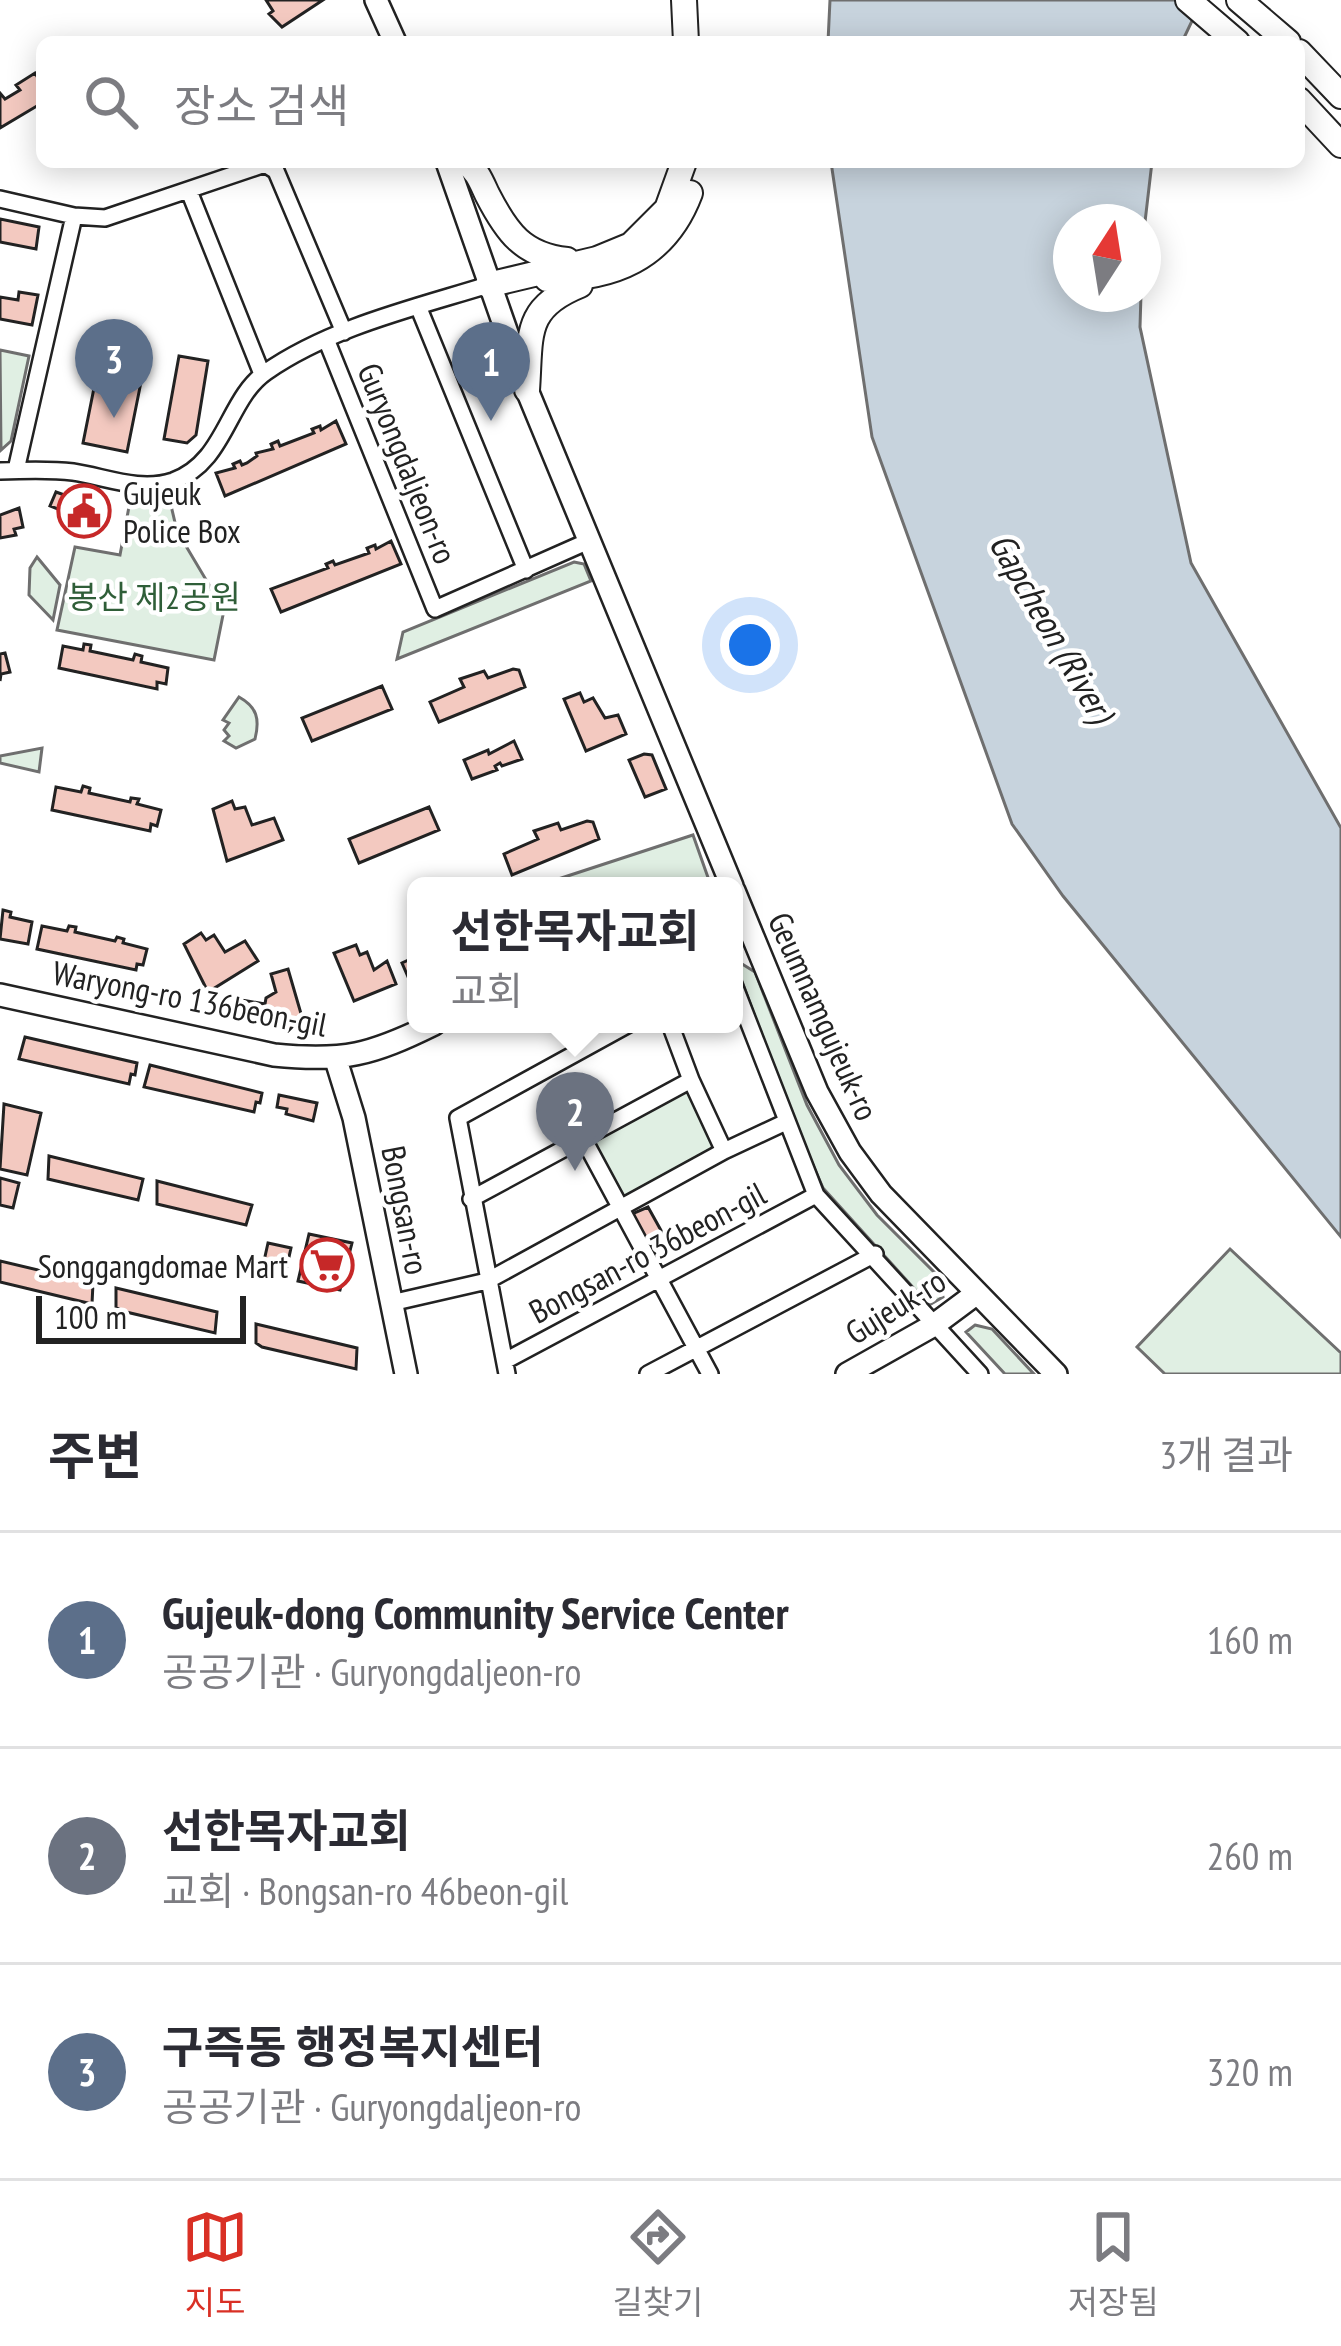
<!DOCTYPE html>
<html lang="ko">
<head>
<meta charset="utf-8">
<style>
  body { margin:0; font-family:"PT Sans Narrow","Noto Sans KR",sans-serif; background:#f7f7f7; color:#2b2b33 }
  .compass { position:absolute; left:1053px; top:204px; width:108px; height:108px; border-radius:50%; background:#fff; box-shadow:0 6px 30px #0003; rotate:12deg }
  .scale { position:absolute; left:36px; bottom:30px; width:210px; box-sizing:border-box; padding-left:12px; border:6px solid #222; border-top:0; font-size:33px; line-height:42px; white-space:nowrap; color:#222; -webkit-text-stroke:9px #fff; paint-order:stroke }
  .you { position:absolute; left:750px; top:645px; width:42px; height:42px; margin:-30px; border:9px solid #fff; border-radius:50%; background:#1a73e8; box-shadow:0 0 0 18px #1a73e833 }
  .badge { display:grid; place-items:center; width:78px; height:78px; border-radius:50%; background:#d93025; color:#fff; font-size:39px; font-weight:700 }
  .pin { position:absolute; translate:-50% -99px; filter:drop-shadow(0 3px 6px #0008) }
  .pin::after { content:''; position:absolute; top:63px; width:42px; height:36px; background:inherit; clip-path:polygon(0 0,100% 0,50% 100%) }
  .popup { position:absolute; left:407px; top:877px; width:336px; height:156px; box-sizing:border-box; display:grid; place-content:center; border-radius:18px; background:#fff; filter:drop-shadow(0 3px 9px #0005); font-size:39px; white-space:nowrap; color:#7c7c81 }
  .popup b { font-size:45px; color:#2b2b33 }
  .popup::after { content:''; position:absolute; left:50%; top:100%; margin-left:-24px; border:24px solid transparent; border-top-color:#fff }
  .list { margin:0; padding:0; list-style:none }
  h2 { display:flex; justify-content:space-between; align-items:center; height:156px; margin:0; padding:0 48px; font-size:51px }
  h2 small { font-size:39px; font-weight:400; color:#7c7c81 }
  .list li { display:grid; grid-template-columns:78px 1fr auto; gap:36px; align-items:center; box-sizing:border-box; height:216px; padding:0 48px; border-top:3px solid #e1e1e2 }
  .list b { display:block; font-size:45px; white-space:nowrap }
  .list p { margin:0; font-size:39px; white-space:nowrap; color:#7c7c81 }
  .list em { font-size:39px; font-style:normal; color:#7c7c81 }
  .icon { flex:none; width:66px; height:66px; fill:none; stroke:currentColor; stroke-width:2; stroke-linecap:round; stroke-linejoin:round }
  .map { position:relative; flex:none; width:1341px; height:1374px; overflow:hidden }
  .search { position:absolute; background:#fff; box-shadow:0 6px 30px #0003; left:36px; right:36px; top:36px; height:132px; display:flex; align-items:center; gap:30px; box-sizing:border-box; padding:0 42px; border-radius:18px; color:#7c7c81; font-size:45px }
  .sheet { height:804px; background:#fff }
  nav { display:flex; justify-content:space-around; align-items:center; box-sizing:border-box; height:168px; border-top:3px solid #e1e1e2; background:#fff; font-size:33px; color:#7c7c81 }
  nav a { display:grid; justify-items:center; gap:6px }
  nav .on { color:#d93025 }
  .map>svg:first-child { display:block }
  .green { fill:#e0efe3; stroke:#6f6f6f; stroke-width:3 }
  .water { fill:#c7d3dd; stroke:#6f6f6f; stroke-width:3 }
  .building { fill:#f3c9c0; stroke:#222; stroke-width:3 }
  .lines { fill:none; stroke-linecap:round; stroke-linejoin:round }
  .minor-casing { stroke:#222; stroke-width:20 }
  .major-casing { stroke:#222; stroke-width:26 }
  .highway-casing { stroke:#222; stroke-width:28 }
  .minor { stroke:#fff; stroke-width:15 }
  .major { stroke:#fff; stroke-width:21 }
  .highway { stroke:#fff; stroke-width:24 }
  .labels { text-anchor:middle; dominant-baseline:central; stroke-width:9; stroke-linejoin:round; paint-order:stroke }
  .street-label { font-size:33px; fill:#222; stroke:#fff }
  .poi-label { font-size:33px; fill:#222; stroke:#fff; text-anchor:start }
  .park-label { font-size:33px; fill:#2f5e38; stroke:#fff }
  .water-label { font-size:36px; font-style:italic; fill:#222; stroke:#fff }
</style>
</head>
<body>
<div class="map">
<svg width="1341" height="1374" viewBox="0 0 1341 1374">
  <rect width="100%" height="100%" fill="#fff"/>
  <path class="green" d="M0,350L29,356L11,441L1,450Z
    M131,496L169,497L177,531L224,610L214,660L57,630L75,547L120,555Z
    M37,557L60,585L53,620L29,595L30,568Z
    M574,562L584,564L591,581L397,659L403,632Z
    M239,697C257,707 260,719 255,739L236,748L224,741L229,736L224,730L229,723L223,720Z
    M42,748L39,772L0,763V756Z
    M693,835L711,886L543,884Z
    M734,959L755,972L807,1105L839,1165L877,1215L940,1278L943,1297L929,1305L823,1188L786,1103Z
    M684,1089L691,1092L715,1143L710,1150L625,1198L593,1147L596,1139Z
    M1230,1249L1341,1353V1374H1165L1137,1347Z
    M975,1325L992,1329L1034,1374H1005L966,1332Z"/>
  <path class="water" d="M830,0H1202L1182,42H828Z
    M831,162H1152L1143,239V222H1071V294H1141L1140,327L1191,563L1341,828V1237L1063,896L1012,824L872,437Z"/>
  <path class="building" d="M266,0H323L282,27L269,14L273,11Z
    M35,73L38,78L42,76V103L0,128V93L5,99L20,90L16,85Z
    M0,219L39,227L36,249L0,242Z
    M19,292L38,295L32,325L0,319V297L18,300Z
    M101,353L145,362L127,452L83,443Z
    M179,356L208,361L196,435L187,443L164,439Z
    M336,421L346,444L225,496L216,473L235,468L233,464L240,461L242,465L247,463L257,456L256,453L273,449L271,444L278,441L280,446L314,433L312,429L320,426L321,430Z
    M56,492L84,502L79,517L50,506Z
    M19,508L23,527L14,529L16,535L0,538V515Z
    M391,541L401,564L281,612L271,589L328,568L326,564L333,561L335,565L369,553L367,548L375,545L376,549Z
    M84,644L91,645L90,651L133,660L135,654L142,656L141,662L168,668L166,684L157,682V689L59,668L63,646L83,650Z
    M5,653L10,672L1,674L0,681V654Z
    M513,669L519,670L525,687L439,722L430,702L464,687L460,679L484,671L488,678Z
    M382,686L392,709L312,741L302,718Z
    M580,693L584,702L593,698L605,718L618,715L626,734L586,751L564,699Z
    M514,741L522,759L502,766L500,763L495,766L497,770L472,779L464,760L488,750L489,754Z
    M644,754L652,755L666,789L645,797L629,760Z
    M83,786L90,788L89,793L130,802L131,798L139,799L137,804L161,810L157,826L151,824L150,831L52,810L56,787L81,792Z
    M232,801L235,809L245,807L252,825L274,818L283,840L227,861L213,809Z
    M429,807L439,830L359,863L349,839Z
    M587,821L593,822L599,839L512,875L504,854L538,839L534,831L558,823L561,830Z
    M3,910L11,912L10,917L32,922L28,944L0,939Z
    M42,926L67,931L69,926L76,927L75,932L115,941L117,937L124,939L123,943L147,949L143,965L137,964L136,970L37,949Z
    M201,933L206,940L214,935L225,952L245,941L258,961L208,992L184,944Z
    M356,945L360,955L367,952L374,970L387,961L396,984L354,1001L334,953Z
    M413,958L416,984L412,986L402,963Z
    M288,969L302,1017L288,1031L226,1016L230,998L265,1004L266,998L276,992L271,974Z
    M25,1037L137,1063L135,1075L131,1074L129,1084L19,1059Z
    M150,1065L262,1093L260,1103L256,1102L254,1112L144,1087Z
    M279,1095L317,1103L313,1121L286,1114L287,1109L277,1107Z
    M4,1104L41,1113L27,1175L0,1169Z
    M49,1156L143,1179L138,1200L48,1179Z
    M0,1178L19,1183L13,1208L0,1205Z
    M157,1181L252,1205L246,1225L157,1204Z
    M648,1207L663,1234L643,1245L631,1224L634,1213Z
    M309,1234L352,1243L340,1290L298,1281Z
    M268,1243L291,1248L285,1275L262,1270Z
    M0,1261L93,1283L92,1304L0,1282Z
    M116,1288L217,1312L215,1333L122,1311L116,1307Z
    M256,1324L357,1348L356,1369L262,1347L256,1343Z"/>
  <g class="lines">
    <g class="minor-casing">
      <path id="minor" d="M189,191L262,374
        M0,199L74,216L105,218L265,164L276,171L344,332
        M418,306L526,570
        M326,339L435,609L591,540
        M16,470L74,216
        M0,471C24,470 50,469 73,472C106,477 140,492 173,481C226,462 227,399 266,372C331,327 414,308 488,285
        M734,985L816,1195L980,1374
        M670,1024L691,1080L724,1151
        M583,1138L710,1374
        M471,1199L691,1080
        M391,1303L487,1281L724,1151L786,1122
        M505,1361L816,1195
        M507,1374L458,1118L629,1024
        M648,1374L875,1254"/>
    </g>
    <g class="major-casing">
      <path id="major" d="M376,0L395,42
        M447,162L527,390L732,886
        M734,891L817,1092L850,1152L881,1194L1056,1374
        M0,995L274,1055C344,1062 371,1055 434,1024
        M336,1060L354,1118L406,1374
        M847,1374L934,1325L977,1293"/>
    </g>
    <g class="highway-casing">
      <path id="highway" d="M684,0L686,42
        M1188,0L1237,42
        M1239,0L1288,42
        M1299,52L1341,96
        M1299,100L1341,145
        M465,162C477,170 481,181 487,194C507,233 523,255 567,260
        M547,279C613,279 665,259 690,193
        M488,285L597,259L631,245L667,209L684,162
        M527,390C531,335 523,308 580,285"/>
    </g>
    <use href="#minor" class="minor"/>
    <use href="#major" class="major"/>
    <use href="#highway" class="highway"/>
  </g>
  <defs>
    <g id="civic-ring" transform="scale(2.7)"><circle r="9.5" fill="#fff" stroke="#c62828" stroke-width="1.5"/><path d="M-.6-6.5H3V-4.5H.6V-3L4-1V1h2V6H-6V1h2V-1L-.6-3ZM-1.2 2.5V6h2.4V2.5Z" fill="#c62828"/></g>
    <g id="supermarket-ring" transform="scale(2.7)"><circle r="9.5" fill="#fff" stroke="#c62828" stroke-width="1.5"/><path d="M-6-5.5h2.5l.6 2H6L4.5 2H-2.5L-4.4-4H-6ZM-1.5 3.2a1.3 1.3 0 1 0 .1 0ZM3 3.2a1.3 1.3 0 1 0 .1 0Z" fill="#c62828"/></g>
  </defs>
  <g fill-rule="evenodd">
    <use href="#civic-ring" x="84" y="511"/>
    <use href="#supermarket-ring" x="327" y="1265"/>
  </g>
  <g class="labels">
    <g class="street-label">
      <text transform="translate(408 463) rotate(68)">Guryongdaljeon-ro</text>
      <text transform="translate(190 998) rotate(11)">Waryong-ro 136beon-gil</text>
      <text transform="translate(824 1016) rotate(66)">Geumnamgujeuk-ro</text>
      <text transform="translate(406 1210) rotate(79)">Bongsan-ro</text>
      <text transform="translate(647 1252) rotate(-28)">Bongsan-ro 36beon-gil</text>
      <text transform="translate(895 1306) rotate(-32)">Gujeuk-ro</text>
    </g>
    <g class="poi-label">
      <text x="123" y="492">Gujeuk<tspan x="123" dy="38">Police Box</tspan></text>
      <text x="288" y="1265" text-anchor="end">Songgangdomae Mart</text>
    </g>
    <g class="park-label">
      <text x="154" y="596">봉산 제2공원</text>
    </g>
    <g class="water-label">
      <text transform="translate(1052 627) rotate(60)">Gapcheon (River)</text>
    </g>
  </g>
</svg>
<svg class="compass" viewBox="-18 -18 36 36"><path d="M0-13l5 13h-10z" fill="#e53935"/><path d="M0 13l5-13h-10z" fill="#7c7c81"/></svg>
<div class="scale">100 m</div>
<div class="you"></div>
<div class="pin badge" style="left:491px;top:421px;background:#5c6f8a">1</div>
<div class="pin badge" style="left:575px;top:1171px;background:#6b7280">2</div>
<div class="popup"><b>선한목자교회</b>교회</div>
<div class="pin badge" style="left:114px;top:418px;background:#5c6f8a">3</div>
<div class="search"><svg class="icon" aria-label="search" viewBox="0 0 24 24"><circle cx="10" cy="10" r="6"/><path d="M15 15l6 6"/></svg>장소 검색</div>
</div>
<section class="sheet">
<h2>주변<small>3개 결과</small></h2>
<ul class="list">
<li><span class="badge" style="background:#5c6f8a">1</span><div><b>Gujeuk-dong Community Service Center</b><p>공공기관 · Guryongdaljeon-ro</p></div><em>160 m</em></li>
<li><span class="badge" style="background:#6b7280">2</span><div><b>선한목자교회</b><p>교회 · Bongsan-ro 46beon-gil</p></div><em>260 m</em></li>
<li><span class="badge" style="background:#5c6f8a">3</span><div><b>구즉동 행정복지센터</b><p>공공기관 · Guryongdaljeon-ro</p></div><em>320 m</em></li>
</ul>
</section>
<nav>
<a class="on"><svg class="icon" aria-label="map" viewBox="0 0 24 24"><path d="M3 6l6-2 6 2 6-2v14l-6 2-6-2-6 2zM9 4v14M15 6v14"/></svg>지도</a>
<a><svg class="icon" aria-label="directions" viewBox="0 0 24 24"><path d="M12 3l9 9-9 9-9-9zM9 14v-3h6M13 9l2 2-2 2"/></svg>길찾기</a>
<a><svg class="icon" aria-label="saved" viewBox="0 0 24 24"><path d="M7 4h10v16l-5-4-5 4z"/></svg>저장됨</a>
</nav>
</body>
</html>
